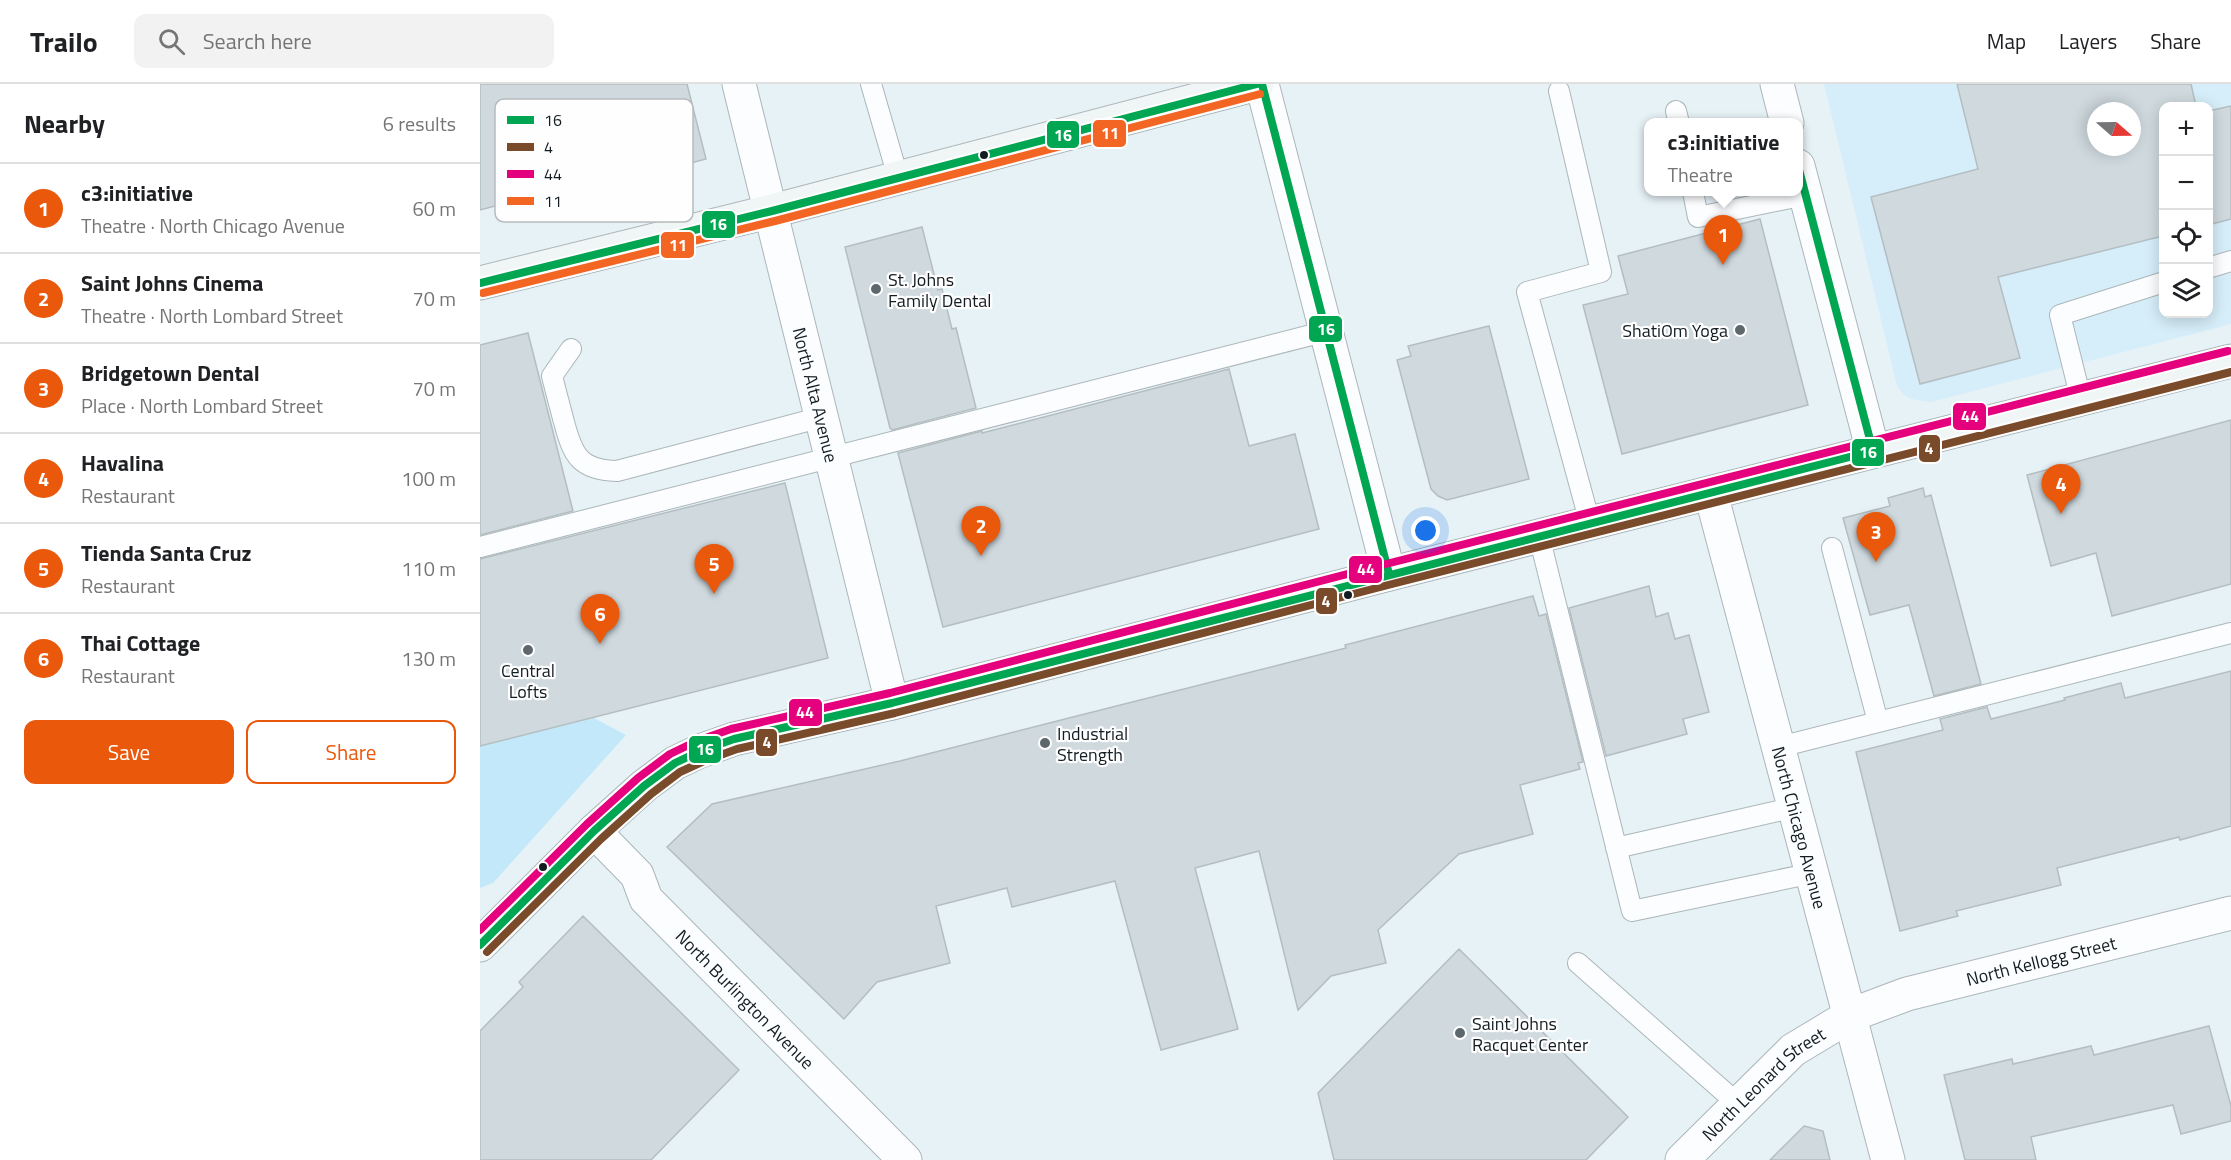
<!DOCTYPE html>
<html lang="en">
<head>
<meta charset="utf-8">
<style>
  body { margin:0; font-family:"Titillium Web",sans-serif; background:#f2f2f2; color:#202124 }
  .controls { position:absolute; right:18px; top:18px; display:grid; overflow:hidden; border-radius:12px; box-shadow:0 3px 15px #0003 }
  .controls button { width:54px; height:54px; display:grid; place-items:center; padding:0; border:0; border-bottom:2px solid #e0e0e0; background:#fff; color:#202124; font:30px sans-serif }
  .compass { position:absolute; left:1607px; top:18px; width:54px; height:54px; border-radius:50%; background:#fff; box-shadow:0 3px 15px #0003; rotate:110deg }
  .you { position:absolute; left:946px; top:447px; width:21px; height:21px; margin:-15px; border:4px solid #fff; border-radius:50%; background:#1a73e8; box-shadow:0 0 0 9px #1a73e833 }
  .badge { display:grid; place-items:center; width:39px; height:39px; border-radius:50%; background:#ea580c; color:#fff; font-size:20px; font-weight:700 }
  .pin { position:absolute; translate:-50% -50px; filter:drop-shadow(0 2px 3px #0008) }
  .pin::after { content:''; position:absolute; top:32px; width:21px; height:18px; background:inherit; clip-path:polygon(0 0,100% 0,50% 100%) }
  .popup { position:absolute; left:1164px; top:34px; width:159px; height:78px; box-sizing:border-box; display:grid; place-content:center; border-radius:12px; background:#fff; filter:drop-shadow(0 2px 4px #0005); font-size:20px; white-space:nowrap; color:#757577 }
  .popup b { font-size:22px; color:#202124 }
  .popup::after { content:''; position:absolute; left:50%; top:100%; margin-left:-12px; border:12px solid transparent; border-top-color:#fff }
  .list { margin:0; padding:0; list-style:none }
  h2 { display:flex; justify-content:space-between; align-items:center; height:78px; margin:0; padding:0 24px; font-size:26px }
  h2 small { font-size:20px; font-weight:400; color:#757577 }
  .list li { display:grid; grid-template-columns:39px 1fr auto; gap:18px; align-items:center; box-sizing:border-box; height:90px; padding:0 24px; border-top:2px solid #e0e0e0 }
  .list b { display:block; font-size:22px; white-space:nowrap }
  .list p { margin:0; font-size:20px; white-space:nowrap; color:#757577 }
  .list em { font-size:20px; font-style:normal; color:#757577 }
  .actions { display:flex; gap:12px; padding:18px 24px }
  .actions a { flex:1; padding:14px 0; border:2px solid #ea580c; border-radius:12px; text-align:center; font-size:21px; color:#ea580c }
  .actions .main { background:#ea580c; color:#fff }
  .icon { flex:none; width:33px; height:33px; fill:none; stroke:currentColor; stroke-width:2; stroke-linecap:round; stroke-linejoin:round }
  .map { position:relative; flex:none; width:1751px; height:1076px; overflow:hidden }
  header { display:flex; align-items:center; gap:36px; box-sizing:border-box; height:84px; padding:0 30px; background:#fff; border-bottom:2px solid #e0e0e0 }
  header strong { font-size:28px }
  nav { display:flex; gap:33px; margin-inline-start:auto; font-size:21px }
  .search { width:420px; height:54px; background:#f2f2f2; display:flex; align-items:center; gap:15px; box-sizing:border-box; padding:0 21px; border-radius:12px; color:#757577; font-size:22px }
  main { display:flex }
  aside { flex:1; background:#fff }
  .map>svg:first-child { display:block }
  .built { fill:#d6eef9; fill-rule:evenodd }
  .green { fill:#c2e8f9 }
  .building { fill:#cfd9de; stroke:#b4bec2; stroke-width:1.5; fill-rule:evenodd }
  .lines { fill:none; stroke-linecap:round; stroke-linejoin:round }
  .lane-casing { stroke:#acb6ba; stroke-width:22 }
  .street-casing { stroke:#acb6ba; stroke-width:35 }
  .secondary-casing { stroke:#acb6ba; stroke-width:35 }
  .lane { stroke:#fbfdfe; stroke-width:20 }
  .street { stroke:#fbfdfe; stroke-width:33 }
  .secondary { stroke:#f0f5f6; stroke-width:33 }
  .bus-1-casing { stroke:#fefefe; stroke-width:12 }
  .bus-2-casing { stroke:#fefefe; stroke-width:12 }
  .bus-3-casing { stroke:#fefefe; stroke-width:12 }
  .bus-4-casing { stroke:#fefefe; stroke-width:12 }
  .bus-1 { stroke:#00a651; stroke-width:8 }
  .bus-2 { stroke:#7a4b2a; stroke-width:8 }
  .bus-3 { stroke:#e5007d; stroke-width:8 }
  .bus-4 { stroke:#f26522; stroke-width:8 }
  .bus-dot { fill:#131c21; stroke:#fefefe; stroke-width:2 }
  .poi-dot { fill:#5d676c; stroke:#fefefe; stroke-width:2 }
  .labels { text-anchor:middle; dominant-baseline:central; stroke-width:4.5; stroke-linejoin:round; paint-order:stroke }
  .poi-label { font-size:18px; fill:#131c21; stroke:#fefefe; text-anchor:start }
  .street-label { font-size:18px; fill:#131c21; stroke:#fefefe }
  .key { fill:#fefefe; stroke:#b8babc; stroke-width:1.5 }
  .key-label { font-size:16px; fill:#131c21 }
  .line-badge { stroke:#fefefe; stroke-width:2 }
  .badge-label { font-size:16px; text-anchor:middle; font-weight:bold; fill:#fff }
</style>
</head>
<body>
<header>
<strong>Trailo</strong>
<div class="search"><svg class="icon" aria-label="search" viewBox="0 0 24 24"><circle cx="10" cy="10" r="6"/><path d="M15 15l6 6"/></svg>Search here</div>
<nav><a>Map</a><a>Layers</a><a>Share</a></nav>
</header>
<main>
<aside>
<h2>Nearby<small>6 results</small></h2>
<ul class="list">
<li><span class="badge">1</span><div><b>c3:initiative</b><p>Theatre · North Chicago Avenue</p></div><em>60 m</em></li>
<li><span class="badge">2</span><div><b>Saint Johns Cinema</b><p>Theatre · North Lombard Street</p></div><em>70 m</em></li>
<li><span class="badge">3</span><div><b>Bridgetown Dental</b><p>Place · North Lombard Street</p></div><em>70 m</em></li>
<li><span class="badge">4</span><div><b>Havalina</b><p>Restaurant</p></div><em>100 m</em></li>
<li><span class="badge">5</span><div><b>Tienda Santa Cruz</b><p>Restaurant</p></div><em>110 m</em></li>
<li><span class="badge">6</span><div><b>Thai Cottage</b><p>Restaurant</p></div><em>130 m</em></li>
</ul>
<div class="actions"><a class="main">Save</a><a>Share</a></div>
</aside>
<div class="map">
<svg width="1751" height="1076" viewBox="0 0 1751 1076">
  <rect width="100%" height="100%" fill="#e7f2f7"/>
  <path class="built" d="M1344,0H1751V240L1451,318L1431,315L1423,310L1417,302ZM1684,22H1728V230H1684ZM1616,27H1652V63H1616Z"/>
  <path class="green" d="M114,634L146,651L13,799L0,804V662Z"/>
  <path class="building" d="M0,0H207L226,75L43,123L41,115L0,126Z
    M1477,0H1711L1716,22H1683V152L1518,193L1540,274L1440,300L1391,113L1498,85ZM1616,27H1652V63H1616Z
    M1751,22V135L1728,141V27Z
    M1280,135L1328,321L1142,370L1103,221L1148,210L1138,172Z
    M442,143L458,206L462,205L472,245L476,244L496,324L412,346L410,344L365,163Z
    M1009,242L1049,395L967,416L958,412L951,405L917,276L931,272L928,262Z
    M48,249L93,427L0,451V261Z
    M749,285L769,362L815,350L839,445L463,543L418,369L502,347V349Z
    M1751,336V500L1632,532L1616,469L1571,482L1547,391Z
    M305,399L348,574L0,662V475Z
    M1443,404L1445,413L1451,411L1501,600L1454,612L1429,521L1390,531L1363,434L1410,422L1408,414Z
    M1169,502L1176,533L1188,529L1195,555L1209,551L1229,628L1203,635L1207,650L1126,672L1089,524Z
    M1053,512L1059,532L1066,530L1103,678L1098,679L1100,685L1040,701L1053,750L979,770L898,846L906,879L851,892L818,926L779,767L715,784L758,945L681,966L635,797L532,823L527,804L456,822L470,879L397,898L364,935L187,763L232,720L420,677L585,635L866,564L865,561Z
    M1751,587V742L1700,756L1699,753L1577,784L1581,801L1476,827L1478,832L1420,847L1376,668L1463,646L1460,635L1507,623L1511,635L1585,616L1584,614L1641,599L1645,614Z
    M103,832L259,986L171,1076H0V947L43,903L39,898Z
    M979,865L1148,1033L1106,1076H854L838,1009Z
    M1729,942L1751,1022V1037L1701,1050L1693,1021L1551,1053L1556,1076H1485L1464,991L1532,975L1533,980L1611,962L1614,971Z
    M1324,1042L1343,1047L1350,1076H1290Z"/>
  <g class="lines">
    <g class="lane-casing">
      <path id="lane" d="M391,0L418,93
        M1079,7L1121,188L1047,208L1110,439
        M1196,27L1199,39
        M1213,108L1218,133L1325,111
        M1728,184L1751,177
        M91,265L72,292C76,308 80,323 84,338C93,372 100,386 137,387L342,333
        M1601,315L1580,231L1684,198
        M1059,452L1152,827L1333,789
        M0,463L847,247
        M1352,464L1398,638
        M1299,663L1751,549
        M1136,764L1315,723
        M1098,879L1258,1020"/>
    </g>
    <g class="street-casing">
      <g id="street">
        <path id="s1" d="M259,0L412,619"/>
        <path d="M782,0L909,490"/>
        <path d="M1297,0L1307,39"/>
        <path d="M1318,82L1393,367"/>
        <path id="s2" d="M1231,410L1408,1076"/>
        <path id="s3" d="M114,747L157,791L166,815L425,1076"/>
        <path id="s4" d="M1202,1076L1313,966L1371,931L1427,910L1751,829"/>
      </g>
    </g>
    <g class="secondary-casing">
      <path id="secondary" d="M0,199L292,127L777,0
        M0,861L114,747L164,702L195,679L220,667L254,655L412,619L909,490L1751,277"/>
    </g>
    <use href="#lane" class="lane"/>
    <use href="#street" class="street"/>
    <use href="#secondary" class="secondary"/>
    <g class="bus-1-casing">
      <path id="bus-1" d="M782,0L909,490
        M0,199L292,127L777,0
        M0,861L114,747L164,702L195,679L220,667L254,655L412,619L1393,367L1318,82"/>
    </g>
    <g class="bus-2-casing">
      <path id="bus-2" d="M7,868L121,755L171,710L200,688L224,677L257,665L415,629L912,500L1751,288"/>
    </g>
    <g class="bus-3-casing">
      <path id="bus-3" d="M0,846L107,740L158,694L190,670L217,657L251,645L410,609L906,480L1748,267"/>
    </g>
    <g class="bus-4-casing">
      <path id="bus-4" d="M3,209L295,137L780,10"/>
    </g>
    <use href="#bus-1" class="bus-1"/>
    <use href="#bus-2" class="bus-2"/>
    <use href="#bus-3" class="bus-3"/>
    <use href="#bus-4" class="bus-4"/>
  </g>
  <g class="bus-dot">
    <circle cx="504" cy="71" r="5"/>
    <circle cx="868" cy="511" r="5"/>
    <circle cx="63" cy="783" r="5"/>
  </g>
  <g class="poi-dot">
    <circle cx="396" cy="205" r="6"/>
    <circle cx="1260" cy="246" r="6"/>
    <circle cx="48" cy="566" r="6"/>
    <circle cx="565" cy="659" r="6"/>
    <circle cx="980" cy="949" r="6"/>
  </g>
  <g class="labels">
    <g class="poi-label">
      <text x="408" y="195">St. Johns<tspan x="408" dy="21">Family Dental</tspan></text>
      <text x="1248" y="246" text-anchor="end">ShatiOm Yoga</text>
      <text x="48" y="586" text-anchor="middle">Central<tspan x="48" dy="21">Lofts</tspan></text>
      <text x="577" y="649">Industrial<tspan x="577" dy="21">Strength</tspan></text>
      <text x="992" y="939">Saint Johns<tspan x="992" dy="21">Racquet Center</tspan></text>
    </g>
    <g class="street-label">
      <text stroke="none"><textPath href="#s1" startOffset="320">North Alta Avenue</textPath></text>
      <text stroke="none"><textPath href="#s2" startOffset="345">North Chicago Avenue</textPath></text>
      <text stroke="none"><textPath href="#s4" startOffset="422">North Kellogg Street</textPath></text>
      <text stroke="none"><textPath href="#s3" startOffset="228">North Burlington Avenue</textPath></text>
      <text stroke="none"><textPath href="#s4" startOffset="112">North Leonard Street</textPath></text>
    </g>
  </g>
  <rect x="15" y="15" width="198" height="123" rx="9" class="key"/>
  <rect x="27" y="32" width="27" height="8" fill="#00a651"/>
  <rect x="27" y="59" width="27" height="8" fill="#7a4b2a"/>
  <rect x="27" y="86" width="27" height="8" fill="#e5007d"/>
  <rect x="27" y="113" width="27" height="8" fill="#f26522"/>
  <g class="key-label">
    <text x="64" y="42">16</text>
    <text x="64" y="69">4</text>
    <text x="64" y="96">44</text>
    <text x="64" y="123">11</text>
  </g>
  <g class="line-badge">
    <rect x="612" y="35" width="35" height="29" rx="6" fill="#f26522"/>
    <rect x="566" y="36" width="34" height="29" rx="6" fill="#00a651"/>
    <rect x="221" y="126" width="35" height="29" rx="6" fill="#00a651"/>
    <rect x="180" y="147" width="35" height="28" rx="6" fill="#f26522"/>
    <rect x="828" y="231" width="35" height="28" rx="6" fill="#00a651"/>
    <rect x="1472" y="318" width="35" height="29" rx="6" fill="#e5007d"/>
    <rect x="1438" y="350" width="23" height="29" rx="6" fill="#7a4b2a"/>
    <rect x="1371" y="354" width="34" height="29" rx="6" fill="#00a651"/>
    <rect x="868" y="471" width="35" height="29" rx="6" fill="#e5007d"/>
    <rect x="835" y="503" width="23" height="28" rx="6" fill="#7a4b2a"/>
    <rect x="308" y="614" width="35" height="29" rx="6" fill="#e5007d"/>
    <rect x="275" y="644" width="23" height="29" rx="6" fill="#7a4b2a"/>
    <rect x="208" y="651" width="34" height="29" rx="6" fill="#00a651"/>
  </g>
  <g class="badge-label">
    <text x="630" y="55">11</text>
    <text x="583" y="57">16</text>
    <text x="238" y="146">16</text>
    <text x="198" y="167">11</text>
    <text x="846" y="251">16</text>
    <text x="1490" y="338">44</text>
    <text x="1449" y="370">4</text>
    <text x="1388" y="374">16</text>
    <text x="886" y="491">44</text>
    <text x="846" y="523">4</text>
    <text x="325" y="634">44</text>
    <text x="287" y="664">4</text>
    <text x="225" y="671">16</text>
  </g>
</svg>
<div class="controls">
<button>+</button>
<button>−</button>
<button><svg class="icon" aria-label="locate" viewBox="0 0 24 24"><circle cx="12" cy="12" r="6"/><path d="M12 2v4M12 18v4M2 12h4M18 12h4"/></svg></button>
<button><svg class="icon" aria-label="layers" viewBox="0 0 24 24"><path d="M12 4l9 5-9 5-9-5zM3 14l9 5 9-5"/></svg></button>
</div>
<svg class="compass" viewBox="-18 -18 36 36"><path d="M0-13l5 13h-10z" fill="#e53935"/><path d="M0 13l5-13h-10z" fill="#757577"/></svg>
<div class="you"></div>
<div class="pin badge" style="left:1243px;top:181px">1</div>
<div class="popup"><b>c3:initiative</b>Theatre</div>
<div class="pin badge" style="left:501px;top:472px">2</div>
<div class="pin badge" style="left:1396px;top:478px">3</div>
<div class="pin badge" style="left:1581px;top:430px">4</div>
<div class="pin badge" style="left:234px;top:510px">5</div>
<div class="pin badge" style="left:120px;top:560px">6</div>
</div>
</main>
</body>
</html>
